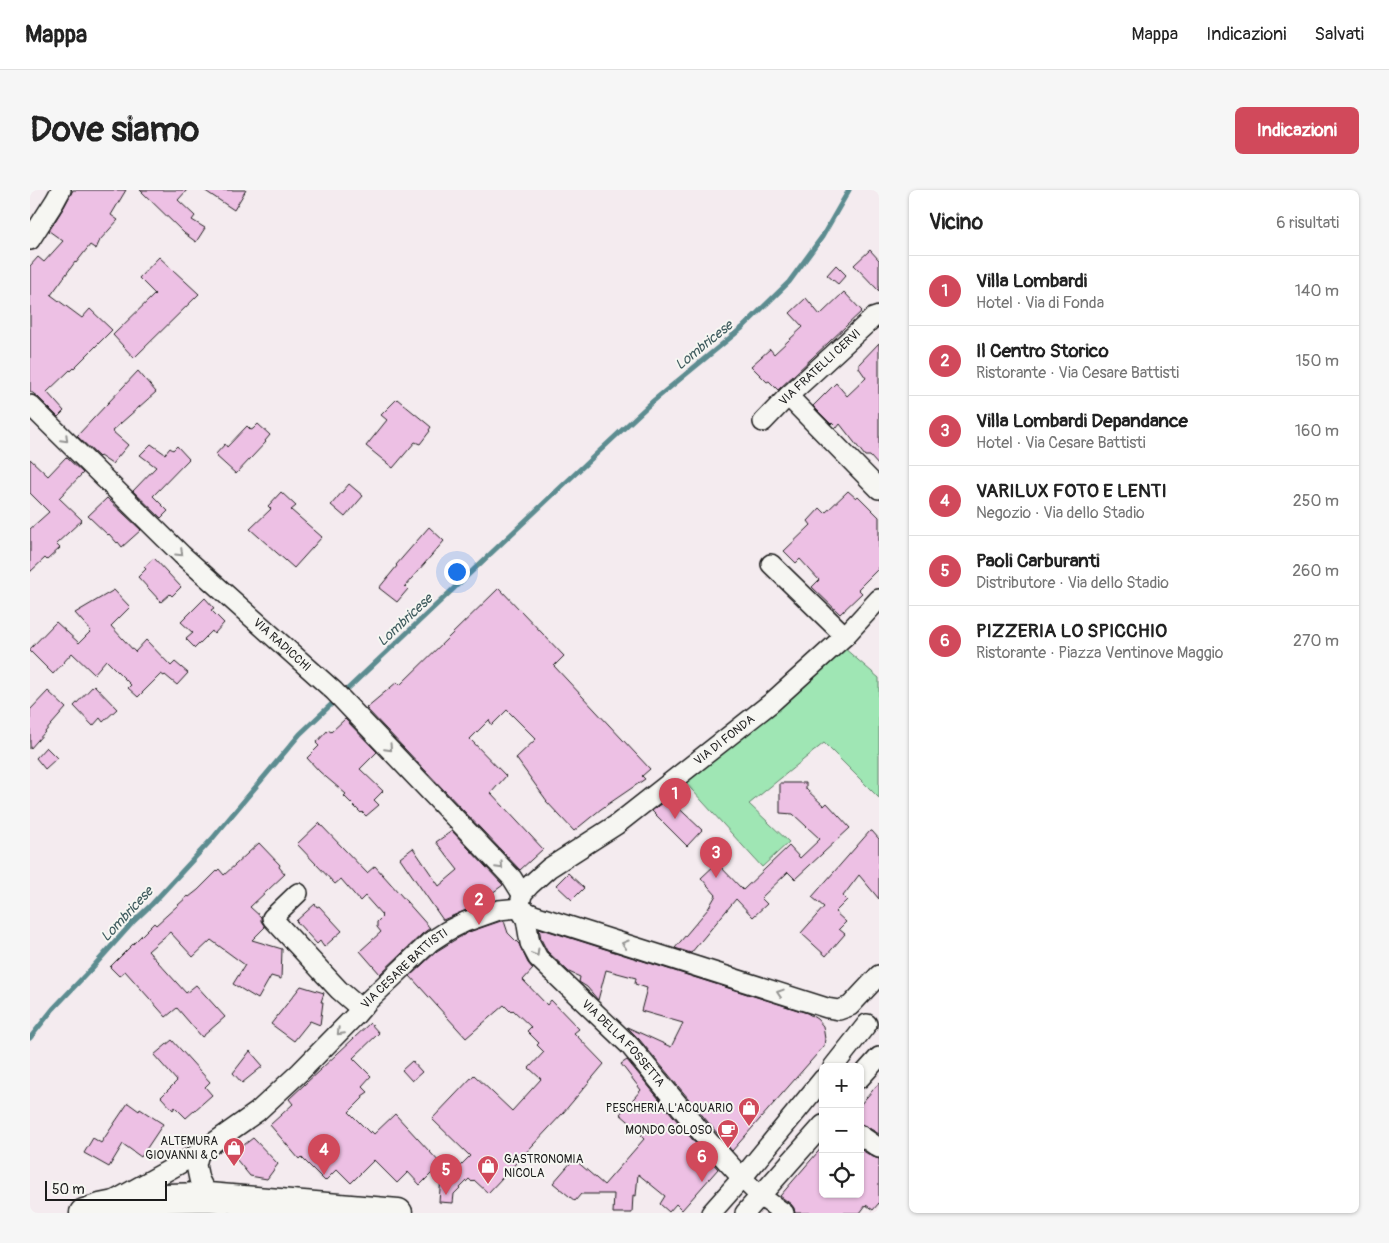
<!DOCTYPE html>
<html lang="it">
<head>
<meta charset="utf-8">
<style>
  body { margin:0; font-family:Pangolin,sans-serif; background:#f6f6f6; color:#222 }
  .controls { position:absolute; right:15px; bottom:15px; display:grid; overflow:hidden; border-radius:8px; box-shadow:0 1px 4px #0004 }
  .controls button { width:45px; height:45px; display:grid; place-items:center; padding:0; border:0; border-bottom:1px solid #e0e0e0; background:#fff; color:#222; font:25px sans-serif }
  .scale { position:absolute; left:15px; bottom:12px; width:122px; box-sizing:border-box; padding-left:5px; border:2px solid #1c1c1c; border-top:0; font-size:14px; line-height:18px; white-space:nowrap; color:#1c1c1c; -webkit-text-stroke:4px #f6f6f2; paint-order:stroke }
  .you { position:absolute; left:426px; top:381px; width:18px; height:18px; margin:-12px; border:4px solid #fff; border-radius:50%; background:#1a73e8; box-shadow:0 0 0 8px #1a73e833 }
  .badge { display:grid; place-items:center; width:32px; height:32px; border-radius:50%; background:#d1495b; color:#fff; font-size:16px; font-weight:700 }
  .pin { position:absolute; translate:-50% -41px; filter:drop-shadow(0 1px 2px #0008) }
  .pin::after { content:''; position:absolute; top:26px; width:18px; height:15px; background:inherit; clip-path:polygon(0 0,100% 0,50% 100%) }
  .list { margin:0; padding:0; list-style:none }
  h2 { display:flex; justify-content:space-between; align-items:center; height:65px; margin:0; padding:0 20px; font-size:21px }
  h2 small { font-size:16px; font-weight:400; color:#767676 }
  .list li { display:grid; grid-template-columns:32px 1fr auto; gap:15px; align-items:center; box-sizing:border-box; height:70px; padding:0 20px; border-top:1px solid #e0e0e0 }
  .list b { display:block; font-size:19px; white-space:nowrap }
  .list p { margin:0; font-size:16px; white-space:nowrap; color:#767676 }
  .list em { font-size:16px; font-style:normal; color:#767676 }
  .icon { flex:none; width:28px; height:28px; fill:none; stroke:currentColor; stroke-width:2; stroke-linecap:round; stroke-linejoin:round }
  .map { position:relative; flex:none; width:849px; height:1023px; overflow:hidden; border-radius:8px }
  header { display:flex; align-items:center; gap:30px; box-sizing:border-box; height:70px; padding:0 25px; background:#fff; border-bottom:1px solid #e0e0e0 }
  header strong { font-size:24px }
  nav { display:flex; gap:28px; margin-inline-start:auto; font-size:18px }
  .intro { display:flex; align-items:center; justify-content:space-between; box-sizing:border-box; height:120px; padding:0 30px }
  h1 { margin:0; font-size:35px }
  .button { padding:12px 22px; border-radius:8px; background:#d1495b; color:#fff; font-size:18px; font-weight:700 }
  main { display:flex; gap:30px; padding:0 30px }
  aside { flex:1; background:#fff; border-radius:8px; box-shadow:0 1px 4px #0004 }
  .map>svg:first-child { display:block }
  .green { fill:#9fe6b4; stroke:#5e8168 }
  .lines { fill:none; stroke-linecap:round; stroke-linejoin:round }
  .stream { stroke:#5b8c90; stroke-width:5 }
  .building { fill:#edc0e4; stroke:#1c1c1c }
  .street-casing { stroke:#1c1c1c; stroke-width:22 }
  .secondary-casing { stroke:#1c1c1c; stroke-width:31 }
  .street { stroke:#f6f6f2; stroke-width:19 }
  .secondary { stroke:#f6f6f2; stroke-width:28 }
  .oneway { stroke:#949492 }
  .labels { text-anchor:middle; dominant-baseline:central; stroke-width:4; stroke-linejoin:round; paint-order:stroke }
  .street-label { font-size:12px; fill:#1c1c1c; stroke:#f6f6f2 }
  .poi-label { font-size:12px; fill:#1c1c1c; stroke:#f6f6f2; text-anchor:end }
  .water-label { font-size:14px; font-style:italic; fill:#415d60; stroke:#f6f6f2 }
</style>
</head>
<body>
<header>
<strong>Mappa</strong>
<nav><a>Mappa</a><a>Indicazioni</a><a>Salvati</a></nav>
</header>
<div class="intro"><h1>Dove siamo</h1><a class="button">Indicazioni</a></div>
<main>
<div class="map">
<svg width="849" height="1023" viewBox="0 0 849 1023">
  <rect width="100%" height="100%" fill="#f4ebef"/>
  <filter id="ink" filterUnits="userSpaceOnUse"><feTurbulence type="fractalNoise" baseFrequency=".02" numOctaves="2"/><feDisplacementMap in="SourceGraphic" scale="10" xChannelSelector="R" yChannelSelector="G"/><feConvolveMatrix kernelMatrix="1 2 1 2 8 2 1 2 1" color-interpolation-filters="sRGB"/></filter>
  <g filter="url(#ink)">
    <path class="green" d="M814,458L849,488V608L794,553L719,614L759,652L732,677L653,590Z"/>
    <g class="lines">
      <path class="stream" d="M0,848L23,819L62,778L103,732L122,714L182,649L270,544L530,298L622,212L712,138L759,92L792,47L819,0"/>
    </g>
    <path class="building" d="M43,0H96L81,25L88,30L70,50L66,59L60,55L46,73L45,72L21,105L52,128L60,119L82,140L41,181L40,180L17,202L34,221L28,227L8,207L0,201V76L8,67L14,72L33,51L19,41L34,17Z
      M110,0H157L148,10L165,26L162,30L175,38L166,52L154,43Z
      M174,0H216L204,20Z
      M840,60L849,70V101L824,75Z
      M129,67L169,104L104,168L83,145L125,104L109,88Z
      M806,75L816,85L808,94L797,85Z
      M814,102L832,121L748,200L739,191L737,192L721,176L740,159L744,164L773,137L760,123L776,108L790,125Z
      M849,153V276L840,266H835L810,234L807,238L802,233L801,234L783,216L806,193L817,206L836,188L829,178V174Z
      M108,181L126,202L82,241L98,255L82,274L70,266L69,267L47,246Z
      M367,209L401,237L399,240L400,241L390,254L385,252L363,278L336,256L357,230L351,225Z
      M228,234L240,245L235,251L236,252L206,284L185,265L195,254L197,257L217,236L221,240L223,239Z
      M121,254L135,264L140,258L143,260L147,256L159,269L123,306L138,321L131,328L103,301L126,277L110,265Z
      M36,267L53,283L29,308L52,330L26,354L30,358L17,370L15,368L0,382V339L19,322L0,303V269L18,286Z
      M319,294L333,306L315,327L301,315Z
      M818,301L826,308L828,306L849,327V378L828,399L832,403L810,424L782,397L789,390L770,369L766,373L754,361L781,335L778,331L790,318L795,323Z
      M251,302L266,316L261,320L292,347L264,378L220,339L241,319L238,316Z
      M77,308L111,340L92,357L88,352L87,353L79,344L78,345L58,326Z
      M399,337L414,351L375,396L378,399L367,412L349,398L367,376L366,375Z
      M124,368L151,397L142,406L140,404L131,412L108,387L116,379L114,377Z
      M469,398L534,466L524,476L620,579L612,586L615,589L571,619L544,641L516,611H517L486,568L506,549L477,520L462,535L459,530L440,549L476,586L461,603L513,659L490,680L336,518L367,492L370,495Z
      M84,400L100,417L81,436L105,462L116,450L141,476L145,472L158,483L147,495L135,485L134,486L131,484L108,507L98,498L101,495L76,470L64,484L42,463L23,484L0,461V459L26,432L49,453L61,441L45,423Z
      M175,408L184,418L181,420L194,433L184,444L182,441L165,458L156,449L163,443L151,432Z
      M64,495L87,519L73,532L70,528L63,536L44,516Z
      M18,501L36,518L0,559V520Z
      M315,529L347,562L330,579L353,601L344,610L349,615L336,626L332,622L331,623L314,606L316,604L290,582L277,568L289,556L286,553L298,540L301,542Z
      M16,557L27,568L15,579L6,568Z
      M750,593H776V599L794,616L797,613L820,638L765,689L758,682L731,708L737,714L723,727L706,709L661,763L645,758L678,719L686,705L671,688L687,673L713,700L759,656L770,668L790,649L763,624L750,623Z
      M638,608L672,640L657,656L622,621Z
      M289,633L337,683L345,676L400,738L392,744L350,784L330,761L351,742L347,737V732L352,727L351,726L352,725L335,706L330,711L311,689L305,694L267,654Z
      M422,641L473,695L443,717L413,730L370,668L383,658L409,696L428,680L406,652Z
      M840,641H842L849,649V709L829,685L813,706L817,710L805,722L816,732L809,739L815,744L796,766L771,743L794,717L782,707Z
      M229,653L250,675L249,677L255,684L220,717L231,727V731L235,737L222,750L252,759L251,789L241,786L228,809L203,794L215,775L181,750L163,767L140,742L118,761L156,803L166,795L195,827L172,847L147,818L136,827L95,781L89,786L80,777L124,733L126,735L158,706L159,707L168,700L189,679L194,685Z
      M538,683L554,698L542,710L526,695Z
      M285,714L287,717L289,716L312,741L294,757L290,751L287,754L266,731Z
      M471,731H474L478,743L489,754L498,773L503,779L493,790L517,815L521,810L549,839L544,843L574,874L533,923L458,1003L444,990L442,992L439,989L424,1004L423,1013L409,1012L412,974L421,985L440,966L402,929L444,885L482,921L511,889L499,878L514,862L507,855L509,853L497,841L501,837L483,820L481,822L474,815L436,848L380,786L407,761L423,751L439,742Z
      M509,738L777,823L787,829L793,836L795,849L794,856L702,961L609,849L597,837L641,857L653,833L611,821L617,798L605,794L606,788L576,780L568,810L557,797L549,792L550,787L539,782L517,761L511,749Z
      M271,796L294,803L291,812H293L290,835L280,831L264,851L241,834Z
      M340,833L349,843L323,868L341,886L332,896L338,902L332,906L333,908L319,922L340,943L341,941L344,944L365,924L411,974L390,995L378,982L367,993L344,970L321,993L307,979L295,991L271,967L269,969L240,935L263,914L259,909Z
      M142,850L180,892L175,897L182,905L156,928L145,917L143,920L131,907L147,891L124,865Z
      M220,861L233,876L212,893L203,883Z
      M597,870L671,960L688,979L652,1020L646,1014L639,1022L630,1014L635,1006L608,984L606,1006L603,1005L602,1023H583L584,1004H551L545,1011L523,993L544,969L574,995L614,949L611,946L613,944L590,924L611,900L591,874Z
      M382,871L392,882L382,891L372,880Z
      M849,893V944L836,936L830,934V915Z
      M98,913L109,921L110,919L133,934L111,967L93,954L79,977L54,963L63,948L71,953Z
      M223,948L248,974L237,989L220,986L202,964Z
      M793,956V1004H830V959L843,967L849,969V1013L843,1020L836,1015L830,1023H765L764,1018L761,1014L750,1006Z"/>
    <g class="lines">
      <g class="street-casing">
        <g id="street">
          <path d="M0,50L25,11L31,0"/>
          <path d="M758,206L849,299"/>
          <path id="s1" d="M0,215L152,365L304,501L482,688L492,704"/>
          <path id="s2" d="M733,232L758,206L843,128L849,126"/>
          <path d="M741,374L815,446"/>
          <path d="M268,703L242,728L309,800L331,819"/>
          <path id="s3" d="M490,715L492,704L500,695L519,678L586,635L741,513L815,446L849,409"/>
          <path id="s4" d="M489,718L496,729L500,753L508,768L600,856L680,953L712,988L730,1006L754,1023"/>
          <path d="M803,877L837,834"/>
          <path d="M830,888L849,867"/>
          <path d="M830,945L849,958"/>
          <path d="M169,963L166,975L169,989L178,1007"/>
          <path id="s5" d="M87,1009L169,963L227,922L270,882L326,825L338,811L400,752L417,741L435,732L469,720L489,718L504,725L797,818L809,820L820,816L849,785"/>
          <path d="M681,1023L712,988L793,889"/>
          <path d="M715,1023L793,935"/>
        </g>
      </g>
      <g class="secondary-casing">
        <path id="secondary" d="M54,1023L70,1018L109,1010L135,1008L178,1007L368,1023"/>
      </g>
      <use href="#street" class="street"/>
      <use href="#secondary" class="secondary"/>
    </g>
    <defs><path id="oneway-chevron" d="M-2-3.5L2.5 0L-2 3.5" fill="none" stroke-width="1.6" stroke-linecap="round" stroke-linejoin="round" transform="scale(1.25)"/></defs>
    <g class="oneway">
      <use href="#oneway-chevron" transform="translate(35 249) rotate(45)"/>
      <use href="#oneway-chevron" transform="translate(150 363) rotate(44)"/>
      <use href="#oneway-chevron" transform="translate(359 558) rotate(47)"/>
      <use href="#oneway-chevron" transform="translate(470 676) rotate(47)"/>
      <use href="#oneway-chevron" transform="translate(595 754) rotate(-163)"/>
      <use href="#oneway-chevron" transform="translate(506 763) rotate(59)"/>
      <use href="#oneway-chevron" transform="translate(750 803) rotate(-162)"/>
      <use href="#oneway-chevron" transform="translate(310 842) rotate(135)"/>
    </g>
  </g>
  <defs>
    <g id="shop-pin" transform="scale(1.125)"><path d="M0 17L-7.5 6A9.5 9.5 0 1 1 7.5 6Z" fill="#d1495b" stroke="#f6f6f2"/><path d="M-5-2.5h2.3a2.7 3.5 0 0 1 5.4 0H5L5.5 6h-11ZM-1.5-2.5h3a1.5 2.3 0 0 0-3 0Z" fill="#fff"/></g>
    <g id="cafe-pin" transform="scale(1.125)"><path d="M0 17L-7.5 6A9.5 9.5 0 1 1 7.5 6Z" fill="#d1495b" stroke="#f6f6f2"/><path d="M-5.5-4.5H6V0H3Q3 3.5 0 3.5H-2.5Q-5.5 3.5-5.5 0ZM3-3.2v2h1.7v-2ZM-6 4.5H4V6H-6Z" fill="#fff"/></g>
  </defs>
  <g fill-rule="evenodd">
    <use href="#shop-pin" x="719" y="918"/>
    <use href="#cafe-pin" x="698" y="940"/>
    <use href="#shop-pin" x="204" y="958"/>
    <use href="#shop-pin" x="458" y="976"/>
  </g>
  <g class="labels">
    <g class="street-label">
      <text stroke="none"><textPath href="#s2" startOffset="79">VIA FRATELLI CERVI</textPath></text>
      <text stroke="none"><textPath href="#s1" startOffset="348">VIA RADICCHI</textPath></text>
      <text stroke="none"><textPath href="#s3" startOffset="266">VIA DI FONDA</textPath></text>
      <text stroke="none"><textPath href="#s5" startOffset="371">VIA CESARE BATTISTI</textPath></text>
      <text stroke="none"><textPath href="#s4" startOffset="175">VIA DELLA FOSSETTA</textPath></text>
    </g>
    <g class="poi-label">
      <text x="703" y="918">PESCHERIA L'ACQUARIO</text>
      <text x="682" y="940">MONDO GOLOSO</text>
      <text x="188" y="951">ALTEMURA<tspan x="188" dy="14">GIOVANNI &amp; C</tspan></text>
      <text x="474" y="969" text-anchor="start">GASTRONOMIA<tspan x="474" dy="14">NICOLA</tspan></text>
    </g>
    <g class="water-label">
      <text transform="translate(674 155) rotate(-39)">Lombricese</text>
      <text transform="translate(375 430) rotate(-43)">Lombricese</text>
      <text transform="translate(97 724) rotate(-47)">Lombricese</text>
    </g>
  </g>
</svg>
<div class="controls">
<button>+</button>
<button>−</button>
<button><svg class="icon" aria-label="locate" viewBox="0 0 24 24"><circle cx="12" cy="12" r="6"/><path d="M12 2v4M12 18v4M2 12h4M18 12h4"/></svg></button>
</div>
<div class="scale">50 m</div>
<div class="you"></div>
<div class="pin badge" style="left:645px;top:629px">1</div>
<div class="pin badge" style="left:449px;top:735px">2</div>
<div class="pin badge" style="left:686px;top:688px">3</div>
<div class="pin badge" style="left:294px;top:985px">4</div>
<div class="pin badge" style="left:416px;top:1005px">5</div>
<div class="pin badge" style="left:672px;top:992px">6</div>
</div>
<aside>
<h2>Vicino<small>6 risultati</small></h2>
<ul class="list">
<li><span class="badge">1</span><div><b>Villa Lombardi</b><p>Hotel · Via di Fonda</p></div><em>140 m</em></li>
<li><span class="badge">2</span><div><b>Il Centro Storico</b><p>Ristorante · Via Cesare Battisti</p></div><em>150 m</em></li>
<li><span class="badge">3</span><div><b>Villa Lombardi Depandance</b><p>Hotel · Via Cesare Battisti</p></div><em>160 m</em></li>
<li><span class="badge">4</span><div><b>VARILUX FOTO E LENTI</b><p>Negozio · Via dello Stadio</p></div><em>250 m</em></li>
<li><span class="badge">5</span><div><b>Paoli Carburanti</b><p>Distributore · Via dello Stadio</p></div><em>260 m</em></li>
<li><span class="badge">6</span><div><b>PIZZERIA LO SPICCHIO</b><p>Ristorante · Piazza Ventinove Maggio</p></div><em>270 m</em></li>
</ul>
</aside>
</main>
</body>
</html>
